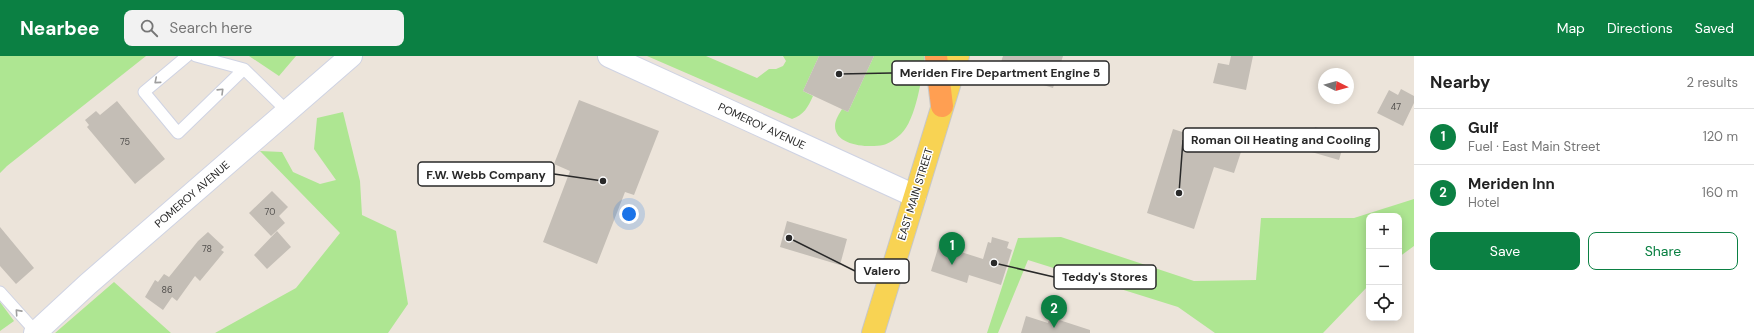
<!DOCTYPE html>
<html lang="en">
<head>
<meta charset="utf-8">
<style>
  body { margin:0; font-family:"DM Sans",sans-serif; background:#f2f2f2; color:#222 }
  .controls { position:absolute; right:12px; bottom:12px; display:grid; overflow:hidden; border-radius:8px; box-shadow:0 2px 10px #0003 }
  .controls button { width:36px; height:36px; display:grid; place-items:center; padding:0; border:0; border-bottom:1px solid #e0e0e0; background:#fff; color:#222; font:20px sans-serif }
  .compass { position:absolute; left:1318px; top:12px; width:36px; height:36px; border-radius:50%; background:#fff; box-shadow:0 2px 10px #0003; rotate:95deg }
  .you { position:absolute; left:629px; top:158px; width:14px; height:14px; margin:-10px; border:3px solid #fff; border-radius:50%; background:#1a73e8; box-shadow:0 0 0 6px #1a73e833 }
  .badge { display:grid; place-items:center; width:26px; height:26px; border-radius:50%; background:#0b8043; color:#fff; font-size:13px; font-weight:700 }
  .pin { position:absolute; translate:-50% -33px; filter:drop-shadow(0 1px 2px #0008) }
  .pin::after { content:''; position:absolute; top:21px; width:14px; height:12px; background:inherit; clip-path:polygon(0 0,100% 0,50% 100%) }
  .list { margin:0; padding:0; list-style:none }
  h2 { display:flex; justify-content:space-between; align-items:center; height:52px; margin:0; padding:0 16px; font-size:17px }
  h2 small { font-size:13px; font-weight:400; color:#767676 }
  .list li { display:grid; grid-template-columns:26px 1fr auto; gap:12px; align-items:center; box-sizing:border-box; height:56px; padding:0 16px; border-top:1px solid #e0e0e0 }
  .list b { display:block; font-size:15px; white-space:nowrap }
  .list p { margin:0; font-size:13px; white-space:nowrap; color:#767676 }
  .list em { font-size:13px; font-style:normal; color:#767676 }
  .actions { display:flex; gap:8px; padding:12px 16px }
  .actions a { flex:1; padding:9px 0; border:1px solid #0b8043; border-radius:8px; text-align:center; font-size:14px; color:#0b8043 }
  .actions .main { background:#0b8043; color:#fff }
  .icon { flex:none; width:22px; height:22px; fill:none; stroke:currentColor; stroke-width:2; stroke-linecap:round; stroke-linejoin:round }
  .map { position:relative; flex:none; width:1414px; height:277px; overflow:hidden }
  header { display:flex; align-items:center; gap:24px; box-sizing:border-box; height:56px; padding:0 20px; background:#0b8043; color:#fff }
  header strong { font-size:19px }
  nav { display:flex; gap:22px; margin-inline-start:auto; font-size:14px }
  .search { width:280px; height:36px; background:#f2f2f2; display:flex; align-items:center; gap:10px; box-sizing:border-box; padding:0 14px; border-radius:8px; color:#767676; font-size:15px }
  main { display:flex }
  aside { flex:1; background:#fff }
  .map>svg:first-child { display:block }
  .green { fill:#aee692 }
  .building { fill:#c4beb6 }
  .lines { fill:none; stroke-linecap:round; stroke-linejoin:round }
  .service-casing { stroke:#cfd3e3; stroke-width:13 }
  .secondary-casing { stroke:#cfd3e3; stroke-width:24 }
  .primary-casing { stroke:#c7c7c7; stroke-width:24 }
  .motorway-casing { stroke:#c7c7c7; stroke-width:24 }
  .service { stroke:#fff; stroke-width:11 }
  .secondary { stroke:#fff; stroke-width:22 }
  .primary { stroke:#f8d353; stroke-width:22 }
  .motorway { stroke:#ff9f52; stroke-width:22 }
  .oneway { stroke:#9f9f9f }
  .labels { text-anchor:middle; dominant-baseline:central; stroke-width:3; stroke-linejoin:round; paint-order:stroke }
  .number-label { font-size:9px; fill:#504e4c }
  .street-label { font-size:11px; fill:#292929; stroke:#fff }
  .leader { fill:none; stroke:#292929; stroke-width:1.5 }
  .callout-dot { fill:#292929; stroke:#fff; stroke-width:1.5 }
  .callout { fill:#fff; stroke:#292929; stroke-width:1.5 }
  .callout-label { font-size:12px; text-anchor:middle; font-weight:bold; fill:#292929 }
</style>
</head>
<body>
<header>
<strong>Nearbee</strong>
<div class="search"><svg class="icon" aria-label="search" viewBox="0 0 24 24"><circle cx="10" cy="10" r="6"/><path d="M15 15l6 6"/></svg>Search here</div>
<nav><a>Map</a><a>Directions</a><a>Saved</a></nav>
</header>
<main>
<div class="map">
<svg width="1414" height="277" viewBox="0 0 1414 277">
  <rect width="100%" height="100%" fill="#ece4da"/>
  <path class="green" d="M0,0H146L7,110L0,117Z
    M249,0H296L279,20Z
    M647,0H706L757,22L769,13H776L783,10L786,5L783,0H819L803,35L813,40C808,51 804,59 792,63Z
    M874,0H925C922,21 916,64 901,78C897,82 888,88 883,89C869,92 835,90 835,70C835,64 839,58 842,53L848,56Z
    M343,56L360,125L362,159L396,175L408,248L388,277H215L296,232L340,177L260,95L282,96L293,116L320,128L336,124L314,93L317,62Z
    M1414,143V190L1399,201V160H1369V229L1323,277H1215L1178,251L1028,204L998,277H987L1018,182L1061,181L1194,225L1256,224L1261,162H1354Z
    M114,226L171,277H55Z
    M0,246L14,265L0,275Z"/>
  <path class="building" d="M819,0H874L848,56L803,35Z
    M1003,0H1063L1053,32L998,15Z
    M1231,0H1253L1246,34L1213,27L1218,7L1229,9Z
    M1401,33L1414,40V47L1403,70L1377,57L1389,34L1398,39Z
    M579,44L659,75L634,139L625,136L597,208L543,186L570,115L554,108Z
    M117,45L165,103L135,128L87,71L89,69L85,64L96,55L100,59Z
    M1315,71L1324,74L1326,72L1347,77L1339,104L1308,95Z
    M1173,73L1232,92V93L1241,96L1234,117L1214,111L1194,173L1147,157Z
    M272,135L288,151L279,160L285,167L271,180L249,157Z
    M787,165L847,183L840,209L780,191Z
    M0,171L34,212L16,228L0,210Z
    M277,175L291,191L267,213L254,199Z
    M208,176L224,191L221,194L224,196L200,225L195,220L177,245L172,241L163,254L145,241L155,224L158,226L164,218L169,221L198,185Z
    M992,181L1009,186L1007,192L1012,194L1001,229L969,219L967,227L931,215L939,189L983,203L988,186L991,187Z
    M1026,260L1048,267L1050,261L1090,274V277H1021Z"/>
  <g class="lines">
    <g class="service-casing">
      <path id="service" d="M187,0L144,36L178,77L244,13
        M196,0L244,13L287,55
        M0,236L36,276"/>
    </g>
    <g class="secondary-casing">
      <path id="secondary" d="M609,0L915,140
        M35,277L88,228L351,0"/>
    </g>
    <g class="primary-casing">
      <path id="primary" d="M873,277L958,0"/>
    </g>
    <g class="motorway-casing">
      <path id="motorway" d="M936,0L942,50"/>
    </g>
    <use href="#service" class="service"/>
    <use href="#secondary" class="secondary"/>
    <use href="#primary" class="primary"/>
    <use href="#motorway" class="motorway"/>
  </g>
  <defs><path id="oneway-chevron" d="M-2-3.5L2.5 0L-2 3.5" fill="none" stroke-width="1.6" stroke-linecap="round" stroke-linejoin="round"/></defs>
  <g class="oneway">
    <use href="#oneway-chevron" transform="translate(157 25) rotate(140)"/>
    <use href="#oneway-chevron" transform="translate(221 35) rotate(-44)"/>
    <use href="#oneway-chevron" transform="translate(18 256) rotate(-132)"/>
  </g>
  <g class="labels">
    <g class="number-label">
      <text x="1396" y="51">47</text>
      <text x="125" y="86">75</text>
      <text x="270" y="156">70</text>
      <text x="207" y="193">78</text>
      <text x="167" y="234">86</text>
    </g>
    <g class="street-label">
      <text transform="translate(762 70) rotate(25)">POMEROY AVENUE</text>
      <text transform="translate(192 138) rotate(-41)">POMEROY AVENUE</text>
      <text transform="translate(915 138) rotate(-73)">EAST MAIN STREET</text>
    </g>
  </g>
  <path class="leader" d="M839 18L892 17M1179 137L1183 84M603 125L554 118M789 182L855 215M994 207L1054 221"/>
  <g class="callout-dot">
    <circle cx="839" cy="18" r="4"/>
    <circle cx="1179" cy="137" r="4"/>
    <circle cx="603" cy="125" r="4"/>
    <circle cx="789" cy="182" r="4"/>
    <circle cx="994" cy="207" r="4"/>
  </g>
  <g class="callout">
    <rect x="892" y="5" width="217" height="24" rx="4"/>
    <rect x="1183" y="72" width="196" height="24" rx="4"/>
    <rect x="418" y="106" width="136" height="24" rx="4"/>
    <rect x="855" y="203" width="54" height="24" rx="4"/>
    <rect x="1054" y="209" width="102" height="24" rx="4"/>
  </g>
  <g class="callout-label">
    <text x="1000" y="21">Meriden Fire Department Engine 5</text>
    <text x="1281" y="88">Roman Oil Heating and Cooling</text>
    <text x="486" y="123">F.W. Webb Company</text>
    <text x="882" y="219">Valero</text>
    <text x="1105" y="225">Teddy's Stores</text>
  </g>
</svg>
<div class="controls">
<button>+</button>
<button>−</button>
<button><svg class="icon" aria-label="locate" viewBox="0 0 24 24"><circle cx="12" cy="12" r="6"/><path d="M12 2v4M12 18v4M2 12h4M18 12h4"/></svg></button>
</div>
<svg class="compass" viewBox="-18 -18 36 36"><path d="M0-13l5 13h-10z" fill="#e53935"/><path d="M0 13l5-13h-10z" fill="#767676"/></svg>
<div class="you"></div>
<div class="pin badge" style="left:952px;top:209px">1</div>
<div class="pin badge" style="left:1054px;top:272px">2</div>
</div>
<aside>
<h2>Nearby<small>2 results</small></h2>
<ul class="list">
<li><span class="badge">1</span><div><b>Gulf</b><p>Fuel · East Main Street</p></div><em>120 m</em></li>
<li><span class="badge">2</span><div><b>Meriden Inn</b><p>Hotel</p></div><em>160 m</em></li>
</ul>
<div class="actions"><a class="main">Save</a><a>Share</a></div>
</aside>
</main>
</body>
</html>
